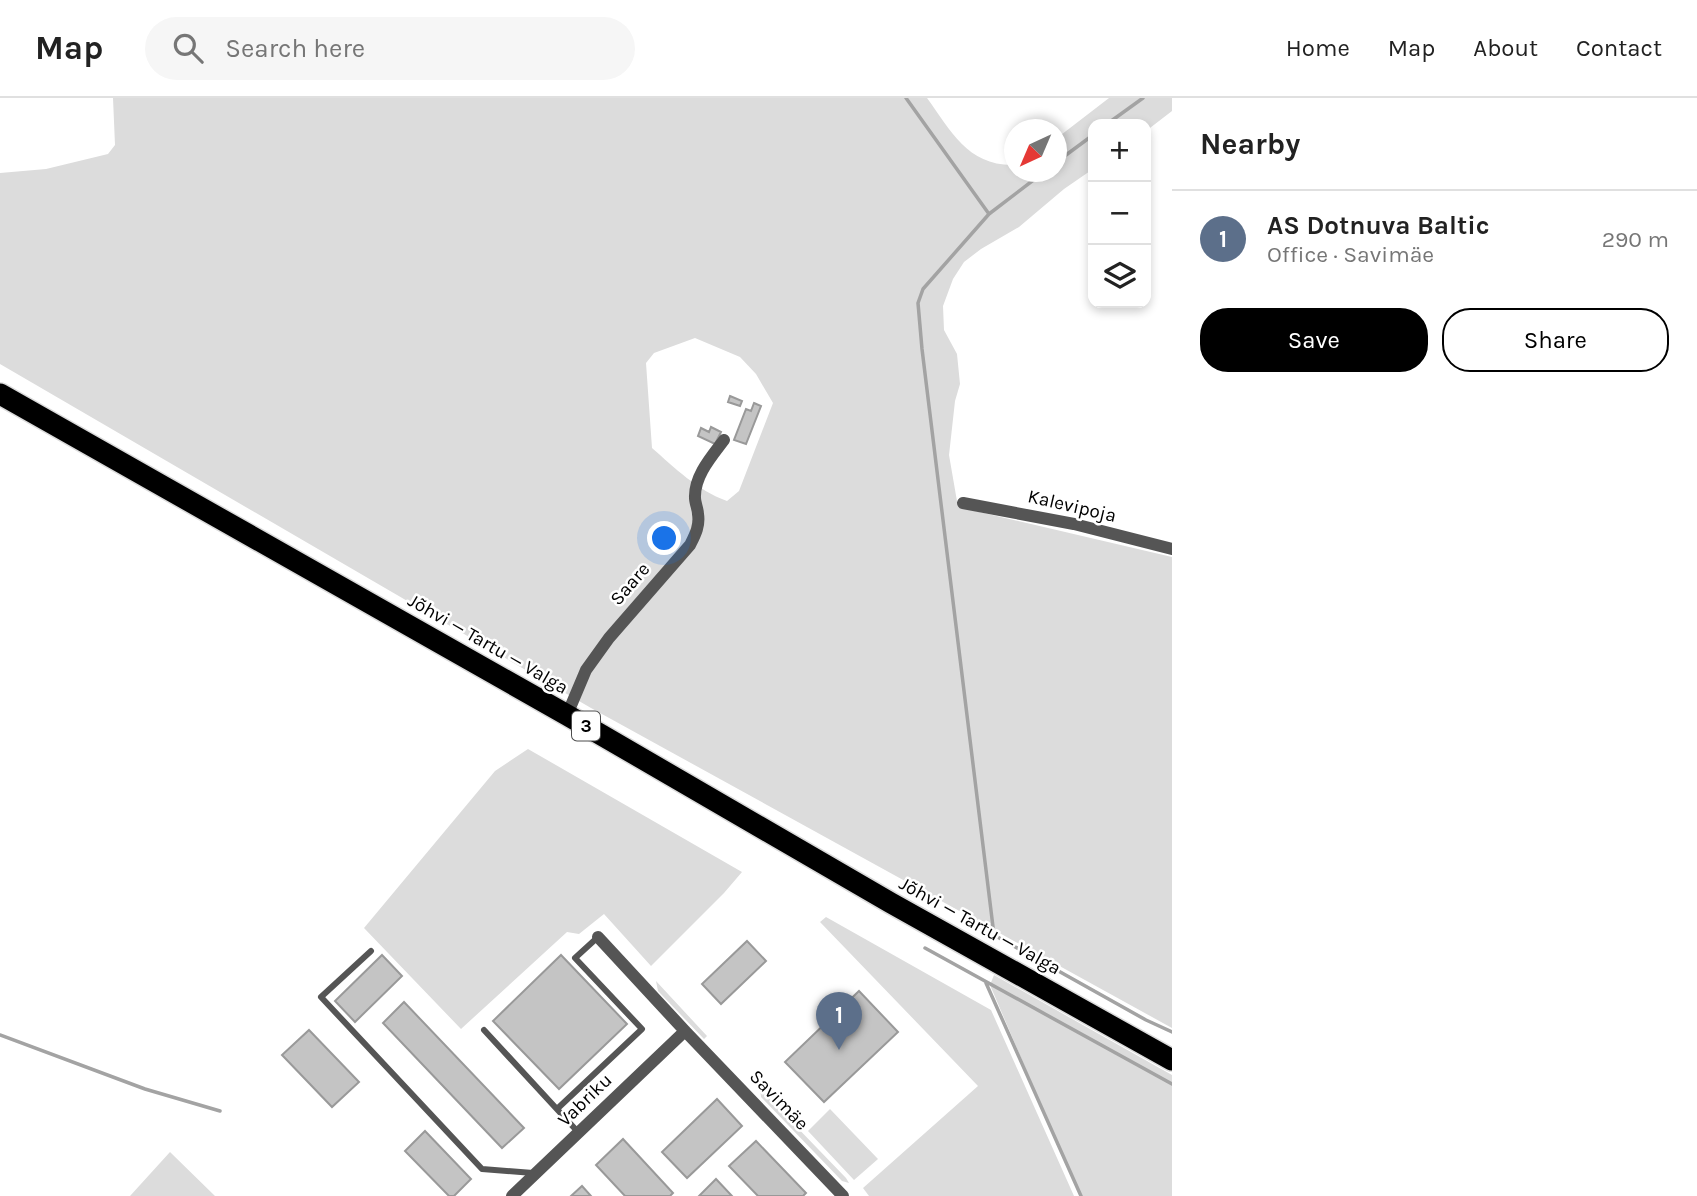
<!DOCTYPE html>
<html lang="en">
<head>
<meta charset="utf-8">
<style>
  body { margin:0; font-family:Karla,sans-serif; background:#f6f6f6; color:#222 }
  .controls { position:absolute; right:21px; top:21px; display:grid; overflow:hidden; border-radius:14px; box-shadow:0 4px 10px #0003 }
  .controls button { width:63px; height:63px; display:grid; place-items:center; padding:0; border:0; border-bottom:2px solid #e0e0e0; background:#fff; color:#222; font:35px sans-serif }
  .compass { position:absolute; left:1004px; top:21px; width:63px; height:63px; border-radius:50%; background:#fff; box-shadow:0 4px 10px #0003; rotate:224deg }
  .you { position:absolute; left:665px; top:441px; width:24px; height:24px; margin:-18px; border:5px solid #fff; border-radius:50%; background:#1a73e8; box-shadow:0 0 0 10px #1a73e833 }
  .badge { display:grid; place-items:center; width:46px; height:46px; border-radius:50%; background:#000; color:#fff; font-size:23px; font-weight:700 }
  .pin { position:absolute; translate:-50% -58px; filter:drop-shadow(0 2px 4px #0008) }
  .pin::after { content:''; position:absolute; top:37px; width:24px; height:21px; background:inherit; clip-path:polygon(0 0,100% 0,50% 100%) }
  .list { margin:0; padding:0; list-style:none }
  h2 { display:flex; justify-content:space-between; align-items:center; height:91px; margin:0; padding:0 28px; font-size:30px }
  h2 small { font-size:23px; font-weight:400; color:#767676 }
  .list li { display:grid; grid-template-columns:46px 1fr auto; gap:21px; align-items:center; box-sizing:border-box; height:98px; padding:0 28px; border-top:2px solid #e0e0e0 }
  .list b { display:block; font-size:26px; white-space:nowrap }
  .list p { margin:0; font-size:23px; white-space:nowrap; color:#767676 }
  .list em { font-size:23px; font-style:normal; color:#767676 }
  .actions { display:flex; gap:14px; padding:21px 28px }
  .actions a { flex:1; padding:16px 0; border:2px solid #000; border-radius:28px; text-align:center; font-size:24px; color:#000 }
  .actions .main { background:#000; color:#fff }
  .icon { flex:none; width:38px; height:38px; fill:none; stroke:currentColor; stroke-width:2; stroke-linecap:round; stroke-linejoin:round }
  .map { position:relative; flex:none; width:1172px; height:1098px; overflow:hidden }
  header { display:flex; align-items:center; gap:42px; box-sizing:border-box; height:98px; padding:0 35px; background:#fff; border-bottom:2px solid #e0e0e0 }
  header strong { font-size:33px }
  nav { display:flex; gap:38px; margin-inline-start:auto; font-size:24px }
  .search { width:490px; height:63px; background:#f6f6f6; display:flex; align-items:center; gap:18px; box-sizing:border-box; padding:0 24px; border-radius:38px; color:#767676; font-size:26px }
  main { display:flex }
  aside { flex:1; background:#fff }
  .map>svg:first-child { display:block }
  .green { fill:#dcdcdc; fill-rule:evenodd }
  .lines { fill:none; stroke-linecap:round; stroke-linejoin:round }
  .stream { stroke:#a3a3a3; stroke-width:3.5 }
  .building { fill:#c4c4c4; stroke:#999; stroke-width:2 }
  .highway-casing { stroke:#dbdbdb; stroke-width:24 }
  .lane { stroke:#555; stroke-width:6 }
  .street { stroke:#555; stroke-width:12 }
  .highway { stroke:#000; stroke-width:21 }
  .labels { text-anchor:middle; dominant-baseline:central; stroke-width:5; stroke-linejoin:round; paint-order:stroke }
  .shield { fill:#fff; stroke:#4c4c4c; stroke-width:2 }
  .shield-label { font-size:18px; font-weight:bold; fill:#000 }
  .street-label { font-size:19px; fill:#000; stroke:#fff }
</style>
</head>
<body>
<header>
<strong>Map</strong>
<div class="search"><svg class="icon" aria-label="search" viewBox="0 0 24 24"><circle cx="10" cy="10" r="6"/><path d="M15 15l6 6"/></svg>Search here</div>
<nav><a>Home</a><a>Map</a><a>About</a><a>Contact</a></nav>
</header>
<main>
<div class="map">
<svg width="1172" height="1098" viewBox="0 0 1172 1098">
  <rect width="100%" height="100%" fill="#fff"/>
  <path class="green" d="M113,0H927C951,33 968,68 1014,67V74H1056L1057,40L1109,0H1172V13L1146,33V26H1093V71L1064,91L1019,129L981,151L964,164L953,181L943,208L944,232L957,256L960,286L955,303L949,357L958,409L1172,459V930L591,610L0,266V75L46,71L108,56L115,47ZM695,240L740,259L756,276L773,305L739,393L727,403C697,392 675,370 652,350L646,265L654,255Z
    M528,651L742,774L724,795L651,868L604,816L579,836L567,834L461,931L364,830L495,673Z
    M826,819L991,912L1074,1098H869L863,1090L978,988L820,824Z
    M994,877L1172,977V1098H1080L990,887Z
    M656,883L707,938L704,941L658,893Z
    M760,991L846,1080L849,1085L842,1083L761,999Z
    M830,1011L878,1061L854,1082L808,1033Z
    M170,1054L215,1098H130Z"/>
  <g class="lines">
    <path class="stream" d="M906,0L989,116
      M1107,26L1143,0
      M1066,57L1093,37
      M1056,64L1057,63
      M1044,74L989,116L923,191L918,205L922,251L994,837L1146,922L1172,934
      M925,850L1172,986
      M986,885L1081,1098
      M0,937L145,991L220,1013"/>
  </g>
  <path class="building" d="M730,298L742,303L740,308L728,304Z
    M754,305L761,308L746,346L734,342L746,311L751,313Z
    M711,329L721,334L715,346L698,338L701,330L709,334Z
    M747,843L766,863L721,906L702,886Z
    M382,857L402,878L355,924L335,903Z
    M561,857L627,926L559,991L493,923Z
    M859,893L898,934L824,1004L785,964Z
    M404,904L524,1030L502,1050L383,925Z
    M309,932L359,984L332,1009L282,957Z
    M717,1001L742,1028L687,1080L662,1054Z
    M425,1033L471,1081L454,1098H449L405,1053Z
    M623,1041L673,1095L670,1098H625L596,1067Z
    M756,1043L806,1095L803,1098H758L729,1068Z
    M716,1081L732,1098H699Z
    M582,1088L591,1098H571Z"/>
  <g class="lines">
    <g class="highway-casing">
      <path id="highway" d="M0,296L567,617L891,805L1172,962"/>
    </g>
    <path class="lane" d="M371,853L321,899L482,1071L533,1075
      M484,932L578,1034
      M557,1011L642,931L575,860L598,839"/>
    <path class="street" d="M963,405L1074,426L1172,451
      M567,617L586,572L609,540L690,447C695,437 700,428 698,416C698,411 695,405 695,400C694,378 712,358 724,342
      M598,839L685,933L843,1098
      M512,1098L685,933"/>
    <use href="#highway" class="highway"/>
  </g>
  <g class="labels">
    <rect class="shield" x="572" y="613.5" width="28" height="29" rx="5"/>
    <g class="shield-label">
      <text x="586" y="628">3</text>
    </g>
    <g class="street-label">
      <text transform="translate(1072 408) rotate(13)">Kalevipoja</text>
      <text transform="translate(630 486) rotate(-49)">Saare</text>
      <text transform="translate(488 546) rotate(30)">Jõhvi — Tartu — Valga</text>
      <text transform="translate(980 828) rotate(29)">Jõhvi — Tartu — Valga</text>
      <text transform="translate(585 1002) rotate(-44)">Vabriku</text>
      <text transform="translate(779 1002) rotate(46)">Savimäe</text>
    </g>
  </g>
</svg>
<div class="controls">
<button>+</button>
<button>−</button>
<button><svg class="icon" aria-label="layers" viewBox="0 0 24 24"><path d="M12 4l9 5-9 5-9-5zM3 14l9 5 9-5"/></svg></button>
</div>
<svg class="compass" viewBox="-18 -18 36 36"><path d="M0-13l5 13h-10z" fill="#e53935"/><path d="M0 13l5-13h-10z" fill="#767676"/></svg>
<div class="you"></div>
<div class="pin badge" style="left:839px;top:952px;background:#5c6f8a">1</div>
</div>
<aside>
<h2>Nearby<small></small></h2>
<ul class="list">
<li><span class="badge" style="background:#5c6f8a">1</span><div><b>AS Dotnuva Baltic</b><p>Office · Savimäe</p></div><em>290 m</em></li>
</ul>
<div class="actions"><a class="main">Save</a><a>Share</a></div>
</aside>
</main>
</body>
</html>
